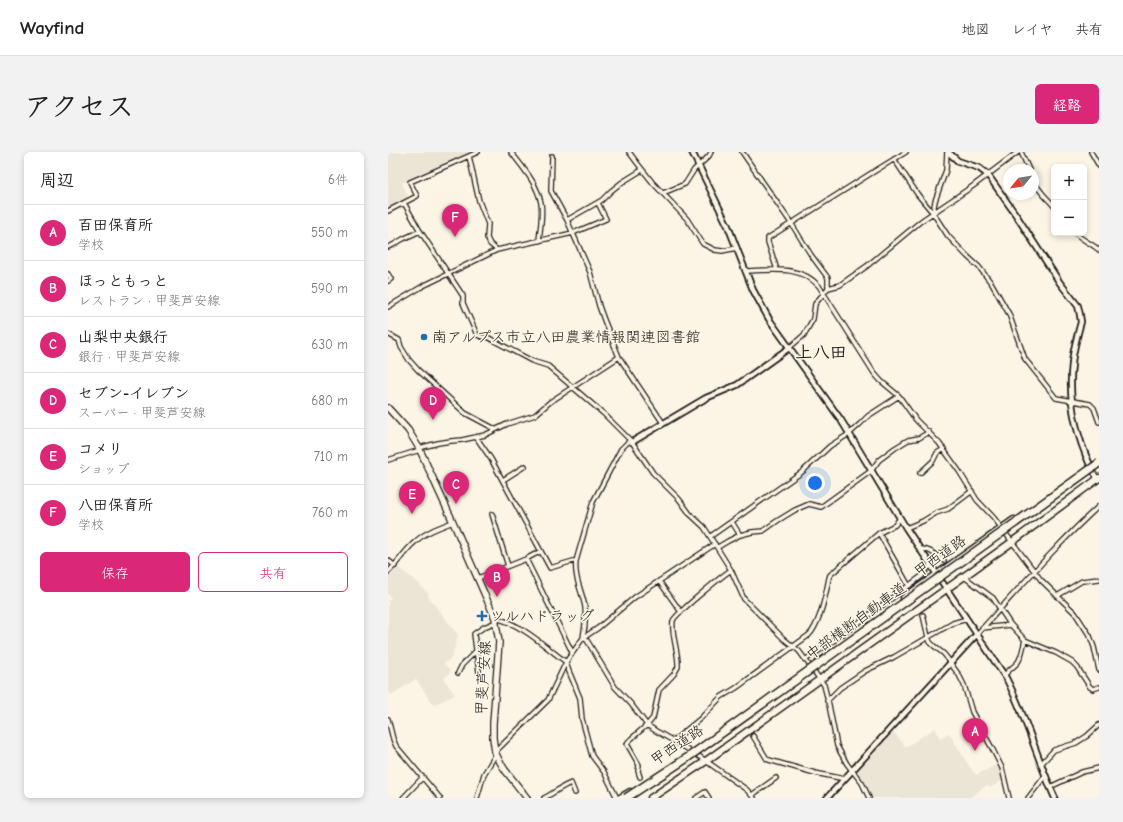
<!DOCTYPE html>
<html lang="ja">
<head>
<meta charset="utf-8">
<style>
  body { margin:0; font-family:"Comic Neue","Klee One",sans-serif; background:#f2f2f2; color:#222 }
  .controls { position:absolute; right:12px; top:12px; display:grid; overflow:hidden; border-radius:6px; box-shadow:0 2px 6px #0003 }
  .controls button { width:36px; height:36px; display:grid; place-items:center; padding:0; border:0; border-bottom:1px solid #e0e0e0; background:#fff; color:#222; font:20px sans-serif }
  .compass { position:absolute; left:615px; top:12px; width:36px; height:36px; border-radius:50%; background:#fff; box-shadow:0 2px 6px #0003; rotate:240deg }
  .you { position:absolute; left:427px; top:331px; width:14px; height:14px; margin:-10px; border:3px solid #fff; border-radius:50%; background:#1a73e8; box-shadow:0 0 0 6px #1a73e833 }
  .badge { display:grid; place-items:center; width:26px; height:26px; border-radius:50%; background:#db2777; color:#fff; font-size:13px; font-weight:700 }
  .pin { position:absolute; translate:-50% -33px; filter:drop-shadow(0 1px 2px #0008) }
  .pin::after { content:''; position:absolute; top:21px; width:14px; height:12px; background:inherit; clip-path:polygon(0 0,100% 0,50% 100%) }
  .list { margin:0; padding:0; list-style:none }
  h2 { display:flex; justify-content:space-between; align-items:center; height:52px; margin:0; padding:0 16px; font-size:17px }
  h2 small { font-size:13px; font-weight:400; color:#767676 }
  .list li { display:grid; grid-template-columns:26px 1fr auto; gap:12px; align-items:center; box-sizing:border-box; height:56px; padding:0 16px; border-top:1px solid #e0e0e0 }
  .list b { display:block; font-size:15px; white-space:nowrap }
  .list p { margin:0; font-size:13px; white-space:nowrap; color:#767676 }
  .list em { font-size:13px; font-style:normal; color:#767676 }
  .actions { display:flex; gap:8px; padding:12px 16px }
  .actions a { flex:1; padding:9px 0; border:1px solid #db2777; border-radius:6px; text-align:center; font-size:14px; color:#db2777 }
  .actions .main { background:#db2777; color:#fff }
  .map { position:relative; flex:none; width:711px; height:646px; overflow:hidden; border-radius:6px }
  header { display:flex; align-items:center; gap:24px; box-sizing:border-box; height:56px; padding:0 20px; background:#fff; border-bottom:1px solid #e0e0e0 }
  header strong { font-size:19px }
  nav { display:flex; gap:22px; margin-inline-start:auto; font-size:14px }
  .intro { display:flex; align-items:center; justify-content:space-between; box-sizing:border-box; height:96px; padding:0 24px }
  h1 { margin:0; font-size:28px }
  .button { padding:10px 18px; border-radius:6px; background:#db2777; color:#fff; font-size:14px; font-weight:700 }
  main { display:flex; gap:24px; padding:0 24px }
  aside { flex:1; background:#fff; border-radius:6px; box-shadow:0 2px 6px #0003 }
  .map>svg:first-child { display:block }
  .built { fill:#ebe5d6 }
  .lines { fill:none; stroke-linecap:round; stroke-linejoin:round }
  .minor-casing { stroke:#1c1c1c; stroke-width:6 }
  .tertiary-casing { stroke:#1c1c1c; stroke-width:8 }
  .primary-casing { stroke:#1c1c1c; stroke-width:8 }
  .trunk-casing { stroke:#1c1c1c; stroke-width:9 }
  .minor { stroke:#fcf5e5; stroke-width:3.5 }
  .tertiary { stroke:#fcf5e5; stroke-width:4.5 }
  .primary { stroke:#fcf5e5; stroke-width:5.5 }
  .trunk { stroke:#fcf5e5; stroke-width:6 }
  .motorway-bridge-casing { stroke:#1c1c1c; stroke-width:10; stroke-linecap:butt }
  .motorway-bridge { stroke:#fcf5e5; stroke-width:7 }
  .poi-dot { fill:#1f6fb2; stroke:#fcf5e5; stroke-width:1.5 }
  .labels { text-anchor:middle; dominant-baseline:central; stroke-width:3; stroke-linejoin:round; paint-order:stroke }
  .poi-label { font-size:15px; fill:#1c1c1c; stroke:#fcf5e5; text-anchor:start }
  .street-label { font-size:15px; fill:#1c1c1c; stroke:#fcf5e5 }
  .quarter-label { font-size:17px; font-weight:bold; fill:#1c1c1c; stroke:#fcf5e5 }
</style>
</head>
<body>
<header>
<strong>Wayfind</strong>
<nav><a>地図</a><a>レイヤ</a><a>共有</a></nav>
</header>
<div class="intro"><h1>アクセス</h1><a class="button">経路</a></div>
<main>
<aside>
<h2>周辺<small>6件</small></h2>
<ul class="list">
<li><span class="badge">A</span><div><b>百田保育所</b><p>学校</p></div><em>550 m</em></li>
<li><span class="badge">B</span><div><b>ほっともっと</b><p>レストラン · 甲斐芦安線</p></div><em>590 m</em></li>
<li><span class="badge">C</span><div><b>山梨中央銀行</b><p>銀行 · 甲斐芦安線</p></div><em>630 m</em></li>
<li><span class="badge">D</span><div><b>セブン-イレブン</b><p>スーパー · 甲斐芦安線</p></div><em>680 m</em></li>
<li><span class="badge">E</span><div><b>コメリ</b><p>ショップ</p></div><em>710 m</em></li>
<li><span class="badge">F</span><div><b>八田保育所</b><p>学校</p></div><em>760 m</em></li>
</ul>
<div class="actions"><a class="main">保存</a><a>共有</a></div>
</aside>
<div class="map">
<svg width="711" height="646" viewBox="0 0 711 646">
  <rect width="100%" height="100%" fill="#fcf5e5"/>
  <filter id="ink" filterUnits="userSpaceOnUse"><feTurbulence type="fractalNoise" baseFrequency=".025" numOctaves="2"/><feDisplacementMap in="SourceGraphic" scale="8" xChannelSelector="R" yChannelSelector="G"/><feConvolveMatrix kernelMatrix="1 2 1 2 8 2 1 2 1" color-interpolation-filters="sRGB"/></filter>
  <g filter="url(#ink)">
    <path class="built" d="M0,0H86L14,31L21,47L0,57Z
      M8,414L29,430L40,441V444L70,483L64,505L56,512L63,519L56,527L67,543L45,553L28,527L3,543L0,539V448L3,446L0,442V422Z
      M547,576L552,586L561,581L581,614L588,623L610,612L616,627L602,636L600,633L593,637L582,646H483L469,618L504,578L518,595Z"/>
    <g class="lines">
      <g class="minor-casing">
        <path id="minor" d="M123,0C135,16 149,31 153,51C155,63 152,77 151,89
          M241,0L250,12L265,31L299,67L315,92L327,98L334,99L349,96
          M354,0L403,71L423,103L440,126V136
          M633,0L641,18
          M703,0L711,14
          M81,4L91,49L100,72L99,86L102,92L109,98
          M164,4L163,39L179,68L202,120L211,154L216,168L231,205L275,271
          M506,7L530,43L545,61L560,84L579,104L591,115L604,132L621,162L637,207L668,246L702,252L706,256L711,270
          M645,27C651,40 657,44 666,54
          M275,41L297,32L306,18L321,4L323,0
          M16,51L32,79L75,144V151L89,183L94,185H99L144,209L160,214L216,262L244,290L265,321L291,347L302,362L316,375L343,418L356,447L396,487L411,499L436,533L441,553L449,594L459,612L474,631L481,646
          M0,59L29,44L22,30L90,0
          M545,61L547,49L558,18L559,0
          M179,68L214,48L223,39L233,31L254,18
          M687,81C694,88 703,91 711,98
          M0,95L5,93L15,87L32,79
          M389,118L380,90V86L482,22L518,0
          M357,119C384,118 412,113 431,134L486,221L493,229L511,244L528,268L551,291L571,319L589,348L606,366L653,428L687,461L702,484L706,495L711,518
          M0,122L3,127L0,129
          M0,155L35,134L109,98L185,81L218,67L210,51
          M0,182L11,188L13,195L21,208L30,218L77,261L107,277
          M401,196L416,183L425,167L427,152L440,136L452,133L479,114L533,69L585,34L630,0
          M88,285L103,307L162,416L185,409H188
          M31,296L50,291L63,289L74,288L88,285L97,283L119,272L147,263L162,250L231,205
          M0,308L32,298
          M703,316L710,328
          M532,321L545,309L549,301L556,297
          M115,328L137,314
          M104,362L120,414
          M344,370L352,383
          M518,376L535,369L548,361L560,357L584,339
          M491,381L521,434
          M323,384L414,320L442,294L461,282L472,272L480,264L511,244
          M330,395L340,389L352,383L364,380L375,379L389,369L407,358L421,352L433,355L483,319L491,308L507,296L520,288L531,286L541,280
          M532,397C541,396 549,404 556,409
          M138,407L184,500
          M0,408L7,414
          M0,420C10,411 17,398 27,390C37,380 52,375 65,370
          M575,424L605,446L622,472L637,488L668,501L684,510L689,515L702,535L705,537L711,535
          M90,426L138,407L153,399
          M271,429L293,460
          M669,444L694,429L711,427
          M535,463L540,485L542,490L546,494L556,502L563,511
          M107,466C134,472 156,494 178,510L180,517L192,546L194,567L204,604L216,620L229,646
          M594,476L623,473
          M589,482C629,439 667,394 711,354
          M197,485L227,535L243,552L259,573L268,579L303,599L318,609L359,638L366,646
          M195,486C197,476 198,466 197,455C194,439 186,426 188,409L205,350L233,297L240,290H244
          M417,508L451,485L534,424L543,412
          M563,512L571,523L576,533L584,560L605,598L614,616L621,646
          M91,520L86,482L96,475L108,470
          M70,521L74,513L88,499
          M616,524C620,518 626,515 630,510C634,504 635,495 637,488
          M439,549L452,536L477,519L506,505L565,471L579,467
          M0,567L5,587L8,594L52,646
          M365,584L379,607L381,608L427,621L457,627
          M285,589L313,566L333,545L348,536L421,483C432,472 438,442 441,426L442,423L491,381L507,373L512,366
          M107,600L160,548L178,510L195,486L210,476L247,445L327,392
          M653,612L666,598L688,591L699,584L711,573
          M252,625L250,619L251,613L239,592L240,590L243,587L259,573L265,566L271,538L286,522L290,515C291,501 283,483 285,469C286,463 334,424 343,418
          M662,635L694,620L711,616
          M364,643L388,626
          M15,646L35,625
          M89,646L96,622L108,602
          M156,646C166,641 173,635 183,631L187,641
          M308,646L317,640L321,646
          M640,646L657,624"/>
      </g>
      <g class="tertiary-casing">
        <path id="tertiary" d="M304,0L340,74L365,138L381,167L453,268L518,376L618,526C638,564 649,607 667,646
          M560,0L570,9L591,16L600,23L628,63L672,131L690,154L692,163L693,170C689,184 685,198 684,212C680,246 688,282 702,313
          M244,290L318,246L349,233L401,196
          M439,646L589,482"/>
      </g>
      <g class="primary-casing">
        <path id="primary" d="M0,256L20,278L31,296L65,370L107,466L111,490L105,571V586L107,600L112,610L117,618L139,646"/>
      </g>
      <g class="trunk-casing">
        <path id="trunk" d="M516,446L626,368
          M232,646L242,640
          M263,646L318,609L624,390L711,326"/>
      </g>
      <use href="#minor" class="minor"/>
      <use href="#tertiary" class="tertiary"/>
      <use href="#primary" class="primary"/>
      <use href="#trunk" class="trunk"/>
      <g class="motorway-bridge-casing">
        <path id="motorway-bridge" d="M238,646L299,606L711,311"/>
      </g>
      <use href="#motorway-bridge" class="motorway-bridge"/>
    </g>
  </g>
  <g class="poi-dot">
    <circle cx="36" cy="185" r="4"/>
    <path d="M92 458h4v4h4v4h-4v4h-4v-4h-4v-4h4z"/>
  </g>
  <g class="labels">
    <g class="poi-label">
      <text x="44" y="185">南アルプス市立八田農業情報関連図書館</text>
      <text x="102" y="464">ツルハドラッグ</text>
    </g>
    <g class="street-label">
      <text transform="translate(552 404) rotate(-36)">甲西道路</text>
      <text transform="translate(468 469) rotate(-36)">中部横断自動車道</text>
      <text transform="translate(95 526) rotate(-87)">甲斐芦安線</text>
      <text transform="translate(289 593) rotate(-34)">甲西道路</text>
    </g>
    <g class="quarter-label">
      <text x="433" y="200">上八田</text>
    </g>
  </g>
</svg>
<div class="controls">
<button>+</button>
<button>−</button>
</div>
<svg class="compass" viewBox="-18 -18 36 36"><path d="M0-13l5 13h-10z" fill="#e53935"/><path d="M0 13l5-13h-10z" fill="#767676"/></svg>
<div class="you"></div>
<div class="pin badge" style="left:587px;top:599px">A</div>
<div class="pin badge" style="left:109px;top:445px">B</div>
<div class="pin badge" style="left:68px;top:352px">C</div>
<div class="pin badge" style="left:45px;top:268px">D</div>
<div class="pin badge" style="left:24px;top:362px">E</div>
<div class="pin badge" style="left:67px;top:85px">F</div>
</div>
</main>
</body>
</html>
